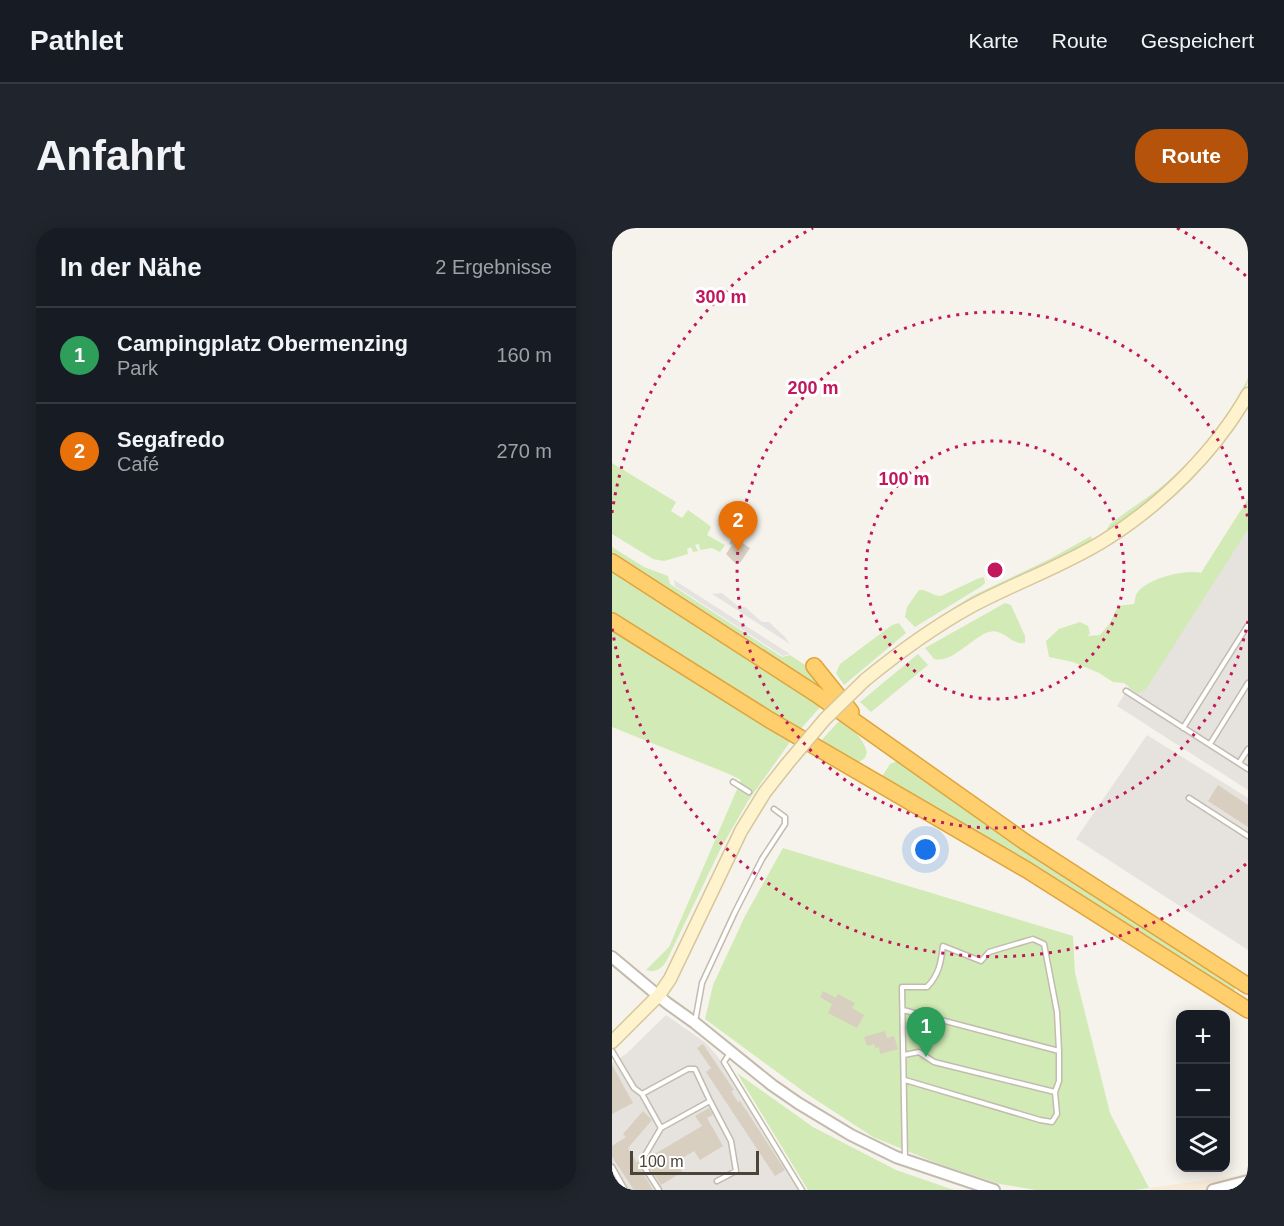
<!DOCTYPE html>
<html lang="de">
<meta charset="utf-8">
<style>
:root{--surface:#171b24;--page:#20242c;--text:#f1f3f6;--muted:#9ea1a6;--line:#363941;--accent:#b45309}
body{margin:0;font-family:Arial,sans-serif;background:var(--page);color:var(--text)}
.controls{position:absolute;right:18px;bottom:18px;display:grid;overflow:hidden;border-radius:12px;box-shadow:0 3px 15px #0003}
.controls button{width:54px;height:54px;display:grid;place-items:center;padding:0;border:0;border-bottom:2px solid var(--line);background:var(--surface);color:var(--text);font:30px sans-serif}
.scale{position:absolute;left:18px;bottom:15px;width:129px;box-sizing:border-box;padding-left:6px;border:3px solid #4b4439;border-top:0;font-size:16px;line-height:21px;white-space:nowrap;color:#4b4439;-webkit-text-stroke:4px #fff;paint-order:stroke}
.you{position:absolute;left:314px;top:622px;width:21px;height:21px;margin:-15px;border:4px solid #fff;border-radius:50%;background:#1a73e8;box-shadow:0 0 0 9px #1a73e833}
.badge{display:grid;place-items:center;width:39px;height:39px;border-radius:50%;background:var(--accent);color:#fff;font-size:20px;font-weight:700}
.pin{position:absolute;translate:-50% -50px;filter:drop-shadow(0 2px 3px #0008)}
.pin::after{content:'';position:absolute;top:32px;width:21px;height:18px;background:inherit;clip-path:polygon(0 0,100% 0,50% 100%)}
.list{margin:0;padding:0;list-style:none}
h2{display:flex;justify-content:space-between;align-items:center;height:78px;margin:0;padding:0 24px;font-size:26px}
h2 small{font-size:20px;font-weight:400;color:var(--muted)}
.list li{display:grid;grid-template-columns:39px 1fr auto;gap:18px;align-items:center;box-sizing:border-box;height:96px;padding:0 24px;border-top:2px solid var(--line)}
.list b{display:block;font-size:22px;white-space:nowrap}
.list p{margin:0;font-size:20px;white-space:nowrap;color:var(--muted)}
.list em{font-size:20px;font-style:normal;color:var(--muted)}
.icon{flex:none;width:33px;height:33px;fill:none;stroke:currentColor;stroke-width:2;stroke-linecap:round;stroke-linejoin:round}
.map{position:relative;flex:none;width:636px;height:962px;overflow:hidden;border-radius:24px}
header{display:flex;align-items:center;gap:36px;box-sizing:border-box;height:84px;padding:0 30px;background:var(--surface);border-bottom:2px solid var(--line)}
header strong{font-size:28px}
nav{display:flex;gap:33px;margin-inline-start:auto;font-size:21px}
.intro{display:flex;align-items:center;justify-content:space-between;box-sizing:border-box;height:144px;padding:0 36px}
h1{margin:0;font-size:42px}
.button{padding:15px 27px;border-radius:24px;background:var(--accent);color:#fff;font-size:21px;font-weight:700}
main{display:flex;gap:36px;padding:0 36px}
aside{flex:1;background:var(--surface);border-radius:24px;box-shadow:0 3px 15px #0003}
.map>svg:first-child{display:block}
</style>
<header>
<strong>Pathlet</strong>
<nav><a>Karte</a><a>Route</a><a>Gespeichert</a></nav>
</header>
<div class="intro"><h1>Anfahrt</h1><a class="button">Route</a></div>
<main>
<aside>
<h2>In der Nähe<small>2 Ergebnisse</small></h2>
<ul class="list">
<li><span class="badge" style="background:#2e9e5b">1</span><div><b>Campingplatz Obermenzing</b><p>Park</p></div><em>160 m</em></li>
<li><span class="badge" style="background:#e8710a">2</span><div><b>Segafredo</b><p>Café</p></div><em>270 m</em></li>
</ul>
</aside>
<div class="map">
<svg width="636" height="962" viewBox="0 0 636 962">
<rect width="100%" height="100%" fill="#f6f3ec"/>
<path fill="#f7ead8" d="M636,944V962H539L537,960L629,947Z"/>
<path fill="#e6e2dd" d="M636,271V562L505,478Z
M535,507L636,570V722L464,611Z
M54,787L94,815L106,829L187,962H0V835L14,826Z"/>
<path fill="#d2eab5" d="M636,150C636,161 628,170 622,178C590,228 547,268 499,302L495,301L498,296C516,282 536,270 554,255C587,227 617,188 636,150Z
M0,235L64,274L59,283L70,290L76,282L97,297L99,299L95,307L113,317L108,324L100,320L88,322L87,316L83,317L86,323L81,324L79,319L75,321L76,326L52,333L41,331L0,306Z
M636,271V301L534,461L525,465L512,455L501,454L487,445L461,434L437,429L434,413L447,401L468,394L476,398L478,405L476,408L488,407L498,395L506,378L522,376C523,373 523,370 524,367C532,351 573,341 589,345Z
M479,308L480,310L476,316L306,403L360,368L438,331Z
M0,319L32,339L56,348L58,356L170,429L178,427L199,441L214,460L212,463L0,326Z
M0,341L102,409L210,477L186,504L152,483V479L137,470L134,471L0,386Z
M372,349L373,355L370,358L303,399L293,389L295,379L307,362C315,361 321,368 329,368L365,351Z
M393,375L399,377L413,408V415C400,418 391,399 377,404C360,409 340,436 322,431L313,420Z
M287,395L294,405L232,457L224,445L228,436L280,397Z
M0,402L178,514L136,573L109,620L54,734C49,741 43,745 34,742L57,719L129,552L117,546L0,499Z
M306,426L316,437L259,484L248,474Z
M228,492C241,502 250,508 255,524L253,530L244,536L207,515Z
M287,532L625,758L619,767L269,550L278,536Z
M171,620L461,708L463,745L498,885L537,960L523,962H424L388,956L327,936L261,909L195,866L93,791L101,757L133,688Z
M125,845L201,899L284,942L342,962H196Z"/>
<path fill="#e5e3e0" d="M62,352L178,426L171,428L63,358Z
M110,365L127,379H133L150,394H157L173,409L178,416L100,366Z"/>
<path fill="#d8cfc1" d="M121,309L138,320L128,335L124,332L123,335L114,326L120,317L117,316Z
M606,557L636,577V599L596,573Z
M211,763L224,770L226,766L243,775L240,780L252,787L245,800L216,785L220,776L208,769Z
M273,803L275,810L282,808L286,821L268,826L267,819L263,820L262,816L255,818L252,809Z
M91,816L122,862L119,863L126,874L128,873L173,942L163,948L94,844L99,840L85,820Z
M0,837L21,875L0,886Z
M97,880L101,887L95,890L111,918L88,932L82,923L64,934L70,944L49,957L34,934L36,930L90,898L83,888Z
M31,883L40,892L16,920L41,962H22L0,929V918L14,909L11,906Z"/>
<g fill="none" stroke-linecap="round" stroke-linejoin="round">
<g stroke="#c2bbae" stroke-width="7">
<path id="service" d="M514,463L636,541
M571,500L636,397
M598,516L636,455
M627,535L636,521
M121,554L137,564
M577,570L636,608
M291,782L447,823V853L443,864
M83,794L90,755L123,684L150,631L173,596V589L162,581
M0,823L22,860L30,866L49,900L98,873L83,841H76L30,866
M118,825L112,834L190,962
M292,827L307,824L322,834L443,864L445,886L440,894L428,892L293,852
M98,873L119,913L124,943L105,953
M293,931L290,759H315C327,747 329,734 331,718L369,733L377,724L421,711L432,716L445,784L447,823
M0,939L13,962
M47,962L29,934L49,900"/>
</g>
<g stroke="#c2bbae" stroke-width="14">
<path id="tertiary" d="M0,729L55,775L83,795L160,857L186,875L239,907L284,929L382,962
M601,962L636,953"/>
</g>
<g stroke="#d6c79b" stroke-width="15">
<path id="secondary" d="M253,452C286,425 320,400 358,379C402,355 450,339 493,312C549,277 603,224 636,166
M0,814L47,767L58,751L129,603L153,564L175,536"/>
</g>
<g stroke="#e0a43c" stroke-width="18">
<path id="motorway" d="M0,334L204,466L413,614L636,758
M0,393L156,491L415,642L636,782
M202,438L239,484"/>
</g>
<use href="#service" stroke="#fff" stroke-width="4"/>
<use href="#tertiary" stroke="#fff" stroke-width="10"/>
<use href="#secondary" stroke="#fff3cd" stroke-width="12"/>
<use href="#motorway" stroke="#ffcf6e" stroke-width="15"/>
<g stroke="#d6c79b" stroke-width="15" stroke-linecap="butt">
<path id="secondary-bridge" d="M175,536L213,491L253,452"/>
</g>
<use href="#secondary-bridge" stroke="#fff3cd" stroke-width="12"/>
</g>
<g fill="none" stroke="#c2185b" stroke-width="3" stroke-dasharray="3 6">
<circle cx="383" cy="342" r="129"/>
<path d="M636 393A258 258 0 1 1 636 291"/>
<path d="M634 636A387 387 0 0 1 0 399M0 285A387 387 0 0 1 201 0M565 0A387 387 0 0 1 634 48"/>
</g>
<circle cx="383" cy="342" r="9" fill="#c2185b" stroke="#fff" stroke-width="3"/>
<g font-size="18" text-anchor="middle" font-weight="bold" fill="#c2185b" stroke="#fff" stroke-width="6" stroke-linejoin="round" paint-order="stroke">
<text x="109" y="75">300 m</text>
<text x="201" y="166">200 m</text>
<text x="292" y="257">100 m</text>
</g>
</svg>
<div class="controls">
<button>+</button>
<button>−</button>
<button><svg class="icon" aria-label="layers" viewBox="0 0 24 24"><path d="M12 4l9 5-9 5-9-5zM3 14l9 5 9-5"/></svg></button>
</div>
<div class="scale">100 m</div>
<div class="you"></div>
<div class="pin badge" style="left:314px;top:829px;background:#2e9e5b">1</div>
<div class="pin badge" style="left:126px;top:323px;background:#e8710a">2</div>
</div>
</main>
